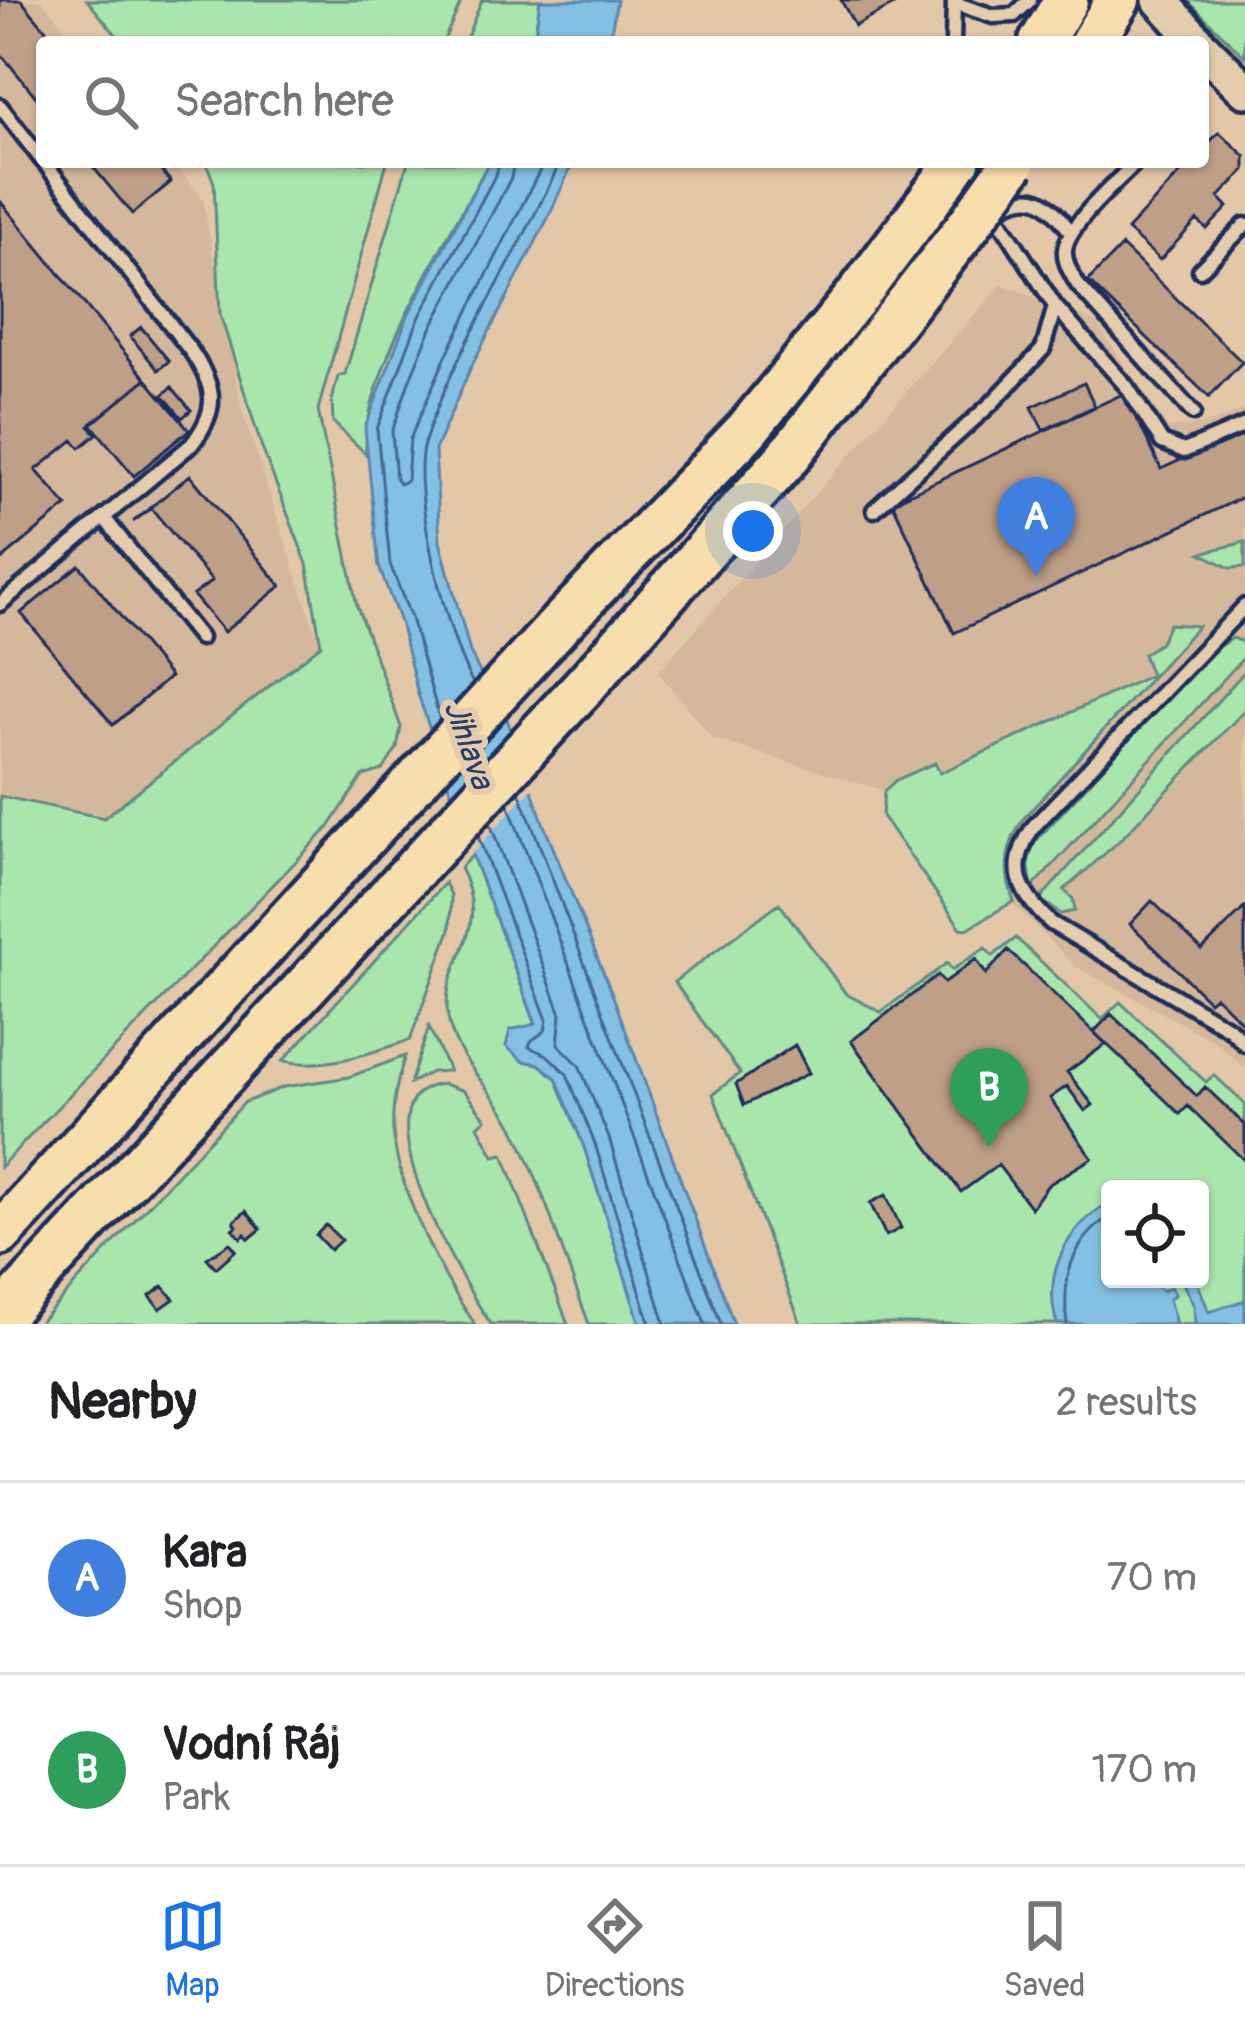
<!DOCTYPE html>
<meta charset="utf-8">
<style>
:root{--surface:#fff;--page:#f2f2f2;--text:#202124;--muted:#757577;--line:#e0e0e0;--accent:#1a73e8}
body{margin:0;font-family:Pangolin,sans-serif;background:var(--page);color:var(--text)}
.controls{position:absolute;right:36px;bottom:36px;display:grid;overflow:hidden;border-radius:12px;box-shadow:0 3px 9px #0004}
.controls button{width:108px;height:108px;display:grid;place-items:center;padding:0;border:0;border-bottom:3px solid var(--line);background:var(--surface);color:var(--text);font:60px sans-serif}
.you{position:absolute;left:753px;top:531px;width:42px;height:42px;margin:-30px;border:9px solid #fff;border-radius:50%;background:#1a73e8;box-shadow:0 0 0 18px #1a73e833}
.badge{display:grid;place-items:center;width:78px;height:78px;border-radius:50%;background:var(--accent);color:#fff;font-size:39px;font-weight:700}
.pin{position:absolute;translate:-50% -99px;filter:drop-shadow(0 3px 6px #0008)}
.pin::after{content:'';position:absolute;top:63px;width:42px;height:36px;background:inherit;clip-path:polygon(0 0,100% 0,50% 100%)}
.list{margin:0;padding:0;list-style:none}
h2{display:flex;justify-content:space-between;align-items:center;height:156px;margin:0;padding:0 48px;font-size:51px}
h2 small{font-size:39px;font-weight:400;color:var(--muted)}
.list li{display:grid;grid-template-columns:78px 1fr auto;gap:36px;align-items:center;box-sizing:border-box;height:192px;padding:0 48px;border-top:3px solid var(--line)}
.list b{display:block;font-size:45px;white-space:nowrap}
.list p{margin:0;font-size:39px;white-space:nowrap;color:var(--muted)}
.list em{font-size:39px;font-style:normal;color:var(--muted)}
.icon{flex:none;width:66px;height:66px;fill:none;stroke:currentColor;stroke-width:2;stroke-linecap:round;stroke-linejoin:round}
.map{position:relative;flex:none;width:1245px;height:1324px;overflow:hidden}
.search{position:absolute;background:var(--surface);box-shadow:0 3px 9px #0004;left:36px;right:36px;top:36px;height:132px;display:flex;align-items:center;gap:30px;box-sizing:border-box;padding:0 42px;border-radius:12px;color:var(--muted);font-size:45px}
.sheet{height:540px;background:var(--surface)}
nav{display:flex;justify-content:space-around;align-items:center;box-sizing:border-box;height:168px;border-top:3px solid var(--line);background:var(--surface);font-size:33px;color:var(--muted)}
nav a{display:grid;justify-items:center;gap:6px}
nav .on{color:var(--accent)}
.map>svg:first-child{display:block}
</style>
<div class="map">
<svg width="1245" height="1324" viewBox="0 0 1245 1324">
<rect width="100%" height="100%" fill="#e4c7a7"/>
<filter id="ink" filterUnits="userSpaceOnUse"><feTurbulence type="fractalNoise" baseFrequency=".00833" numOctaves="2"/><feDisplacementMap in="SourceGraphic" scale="24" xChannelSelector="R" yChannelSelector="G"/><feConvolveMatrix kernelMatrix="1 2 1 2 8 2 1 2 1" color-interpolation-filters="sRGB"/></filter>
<g filter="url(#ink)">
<path fill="#d5b89c" d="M0,0H42L76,42H42V162H173L203,199L242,410L320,646L104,818L0,796Z
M1002,284L1095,322L1168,428L1210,423L1245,409V1069L1216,1042L1075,966L908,798L713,739L658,672Z"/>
<path fill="#a9e6ac" stroke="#628a85" stroke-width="3" fill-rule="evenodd" d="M87,0H462L443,42H122Z
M482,0H540L534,42H465Z
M1187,0H1245V57L1239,51Z
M206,162H387L318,410L357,606L401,727L397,748L383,770L363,776L329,827L0,1167V796L104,818L321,645L307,564L262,448L220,314L214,183Z
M408,162H489C449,238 362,370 366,454L333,422L332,401L338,376L345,374Z
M1245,542V567L1230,568L1201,553Z
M1169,624L1198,626L1024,818C1006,844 1002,870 1014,901L967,929L961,928L882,816L884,791L896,780L935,763L940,773L1151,675L1143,654L1160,643Z
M1233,638L1245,643V656L1032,888L1028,861L1035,842L1210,651Z
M1245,671V710L1118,842L1064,890L1073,899L1075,911L1061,914L1040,899Z
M472,855L536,1025L526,1029L523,1061L539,1064L556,1078L584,1147L640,1324H589C564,1259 544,1188 513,1127C494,1090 454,1059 448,1017C439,960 495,936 460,868Z
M445,883L451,895L450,930L410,1040C368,1054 328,1069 283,1061Z
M779,903L846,994L881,1012L947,963L952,970L985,948L993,956L1016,938L1102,1019L1120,1002L1206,1082L1214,1075L1245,1104V1324H801L713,1094L740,1073L674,982ZM1110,1189H1200V1279H1110Z
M429,1027L449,1071L432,1072L410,1083Z
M405,1056C396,1084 390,1111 394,1141C402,1197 442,1278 475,1324H38L245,1102L284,1087L349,1077Z
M444,1084L464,1091L486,1119L478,1126L494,1156L503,1154L568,1324H491C464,1286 348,1091 444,1084Z"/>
<path fill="#84c0e3" stroke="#5a86ae" stroke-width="3" d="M540,0H617L609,42H534Z
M489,162H573L549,216L471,367L435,450L440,542L470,652L481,675L498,693L544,825L614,999L734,1324H640L584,1147L556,1078L539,1064L523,1061L506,1046L510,1030L536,1024L472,855L418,694L400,622L379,567L365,428L408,315Z
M1110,1202V1279H1146L1163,1291L1170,1287L1175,1294L1169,1299L1176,1324H1057C1042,1274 1066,1228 1110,1202Z
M1181,1279H1196L1209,1312L1245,1300V1324H1195L1194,1306Z"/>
<path fill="#e4c7a7" d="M517,731L536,784L467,859L449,806Z"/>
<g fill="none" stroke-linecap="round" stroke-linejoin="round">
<path stroke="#456993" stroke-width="3" d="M514,162L511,178L432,326L410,379L392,432L396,479L400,484L407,480L410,439L446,356L544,162
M473,683C448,642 410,489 424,444C454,349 520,254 560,162
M440,720L411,618L390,564L377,429L418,320L497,172L499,162
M519,791L721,1324
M508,804L705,1324
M490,823L561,1014L558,1044L579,1065L609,1138L665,1324
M478,836L547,1020L545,1031L531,1041L529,1047L547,1055L567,1074L595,1144L650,1324
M1067,1324C1062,1279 1070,1243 1110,1216"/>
</g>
<path fill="#c09f87" stroke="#1b2f5e" stroke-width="3" d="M0,0H21L56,42H42V104L0,53Z
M841,0H903L855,26Z
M1219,132L1245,156V170L1219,197L1228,207L1207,229L1197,220L1160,260L1127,230L1191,162H1203V149Z
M89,162H154L171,182L132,214Z
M0,201L146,379L89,426L97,434L80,448L73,440L36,470L67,506L0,561Z
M1122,246L1242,362L1209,397L1088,281Z
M141,327L169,361L158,370L130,336Z
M146,379L189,430L134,476L91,424Z
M1084,383L1095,406L1043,430L1032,407Z
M172,387L191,410L182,418L163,395Z
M1125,393L1161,469L1245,430V496L954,633L892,502Z
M190,475L281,586L224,632L193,595L212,581L151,508L133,522Z
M79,565L170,677L113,725L21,613Z
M1152,901L1202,950L1245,907V1025L1215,996L1209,1001L1130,924Z
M1008,950L1106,1044L1067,1072L1093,1105L1085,1111L1067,1086L1050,1098L1092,1158L1048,1185L1031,1208L998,1165L961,1192L851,1041L938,975L944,983L976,959L986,974Z
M1111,1014L1197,1096L1205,1087L1245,1125V1161L1188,1106L1180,1114L1094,1032Z
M795,1045L809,1073L744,1105L736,1084Z
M886,1195L901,1228L886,1236L870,1203Z
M246,1211L261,1229L249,1239L245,1234L241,1238L233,1229L237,1226L234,1221Z
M326,1225L341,1240L330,1250L316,1235Z
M230,1243L236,1250L216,1268L207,1258Z
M163,1286L174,1299L160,1309L150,1296Z"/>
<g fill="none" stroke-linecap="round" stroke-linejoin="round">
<g stroke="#1b2f5e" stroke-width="21">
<path id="lane" d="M954,3L993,16L1014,15L1030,0
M953,42L954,0
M0,106L42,160
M1136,162C1118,181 1067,225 1065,250C1064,263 1072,275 1078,285L1193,413
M965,166L1055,306L1127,387L1162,442L1184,451L1245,425
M999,208C1037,187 1047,202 1071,232
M1200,270L1245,225
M874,510L992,403L1043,349L1055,306
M105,519L200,638
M0,604L192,444C220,408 215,386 191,351L44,162
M1245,606L1034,826C1006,867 1018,892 1051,923L1230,1029L1245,1044"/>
</g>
<g stroke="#1b2f5e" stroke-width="42">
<path id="secondary" d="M1160,0L1198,42
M1203,48L1245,90"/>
</g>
<g stroke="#1b2f5e" stroke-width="51">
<path id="highway" d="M1041,42L1066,0
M1092,42L1118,0
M0,1234L561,623L746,431L857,296L958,162
M0,1317L585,685L788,457L968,226"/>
</g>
<use href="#lane" stroke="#e5ccad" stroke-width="12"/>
<use href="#secondary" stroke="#e5ccad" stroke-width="33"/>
<use href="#highway" stroke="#f8deab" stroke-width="42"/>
<g stroke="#1b2f5e" stroke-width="51" stroke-linecap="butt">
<path id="highway-bridge" d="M968,226L1014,162"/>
</g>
<use href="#highway-bridge" stroke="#f8deab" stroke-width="42"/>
</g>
</g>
<g text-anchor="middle" stroke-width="12" stroke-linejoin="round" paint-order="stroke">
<g font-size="33" font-style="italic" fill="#263e6b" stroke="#e5ccad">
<text transform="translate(470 744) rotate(71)" y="12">Jihlava</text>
</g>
</g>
</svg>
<div class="controls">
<button><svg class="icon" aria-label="locate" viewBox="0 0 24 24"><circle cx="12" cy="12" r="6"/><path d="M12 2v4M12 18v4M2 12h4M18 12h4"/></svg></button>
</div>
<div class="you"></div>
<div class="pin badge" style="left:1036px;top:576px;background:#3f7fe0">A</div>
<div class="pin badge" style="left:989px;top:1147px;background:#2e9e5b">B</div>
<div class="search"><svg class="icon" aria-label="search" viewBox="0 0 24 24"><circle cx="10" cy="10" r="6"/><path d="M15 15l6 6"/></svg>Search here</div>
</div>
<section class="sheet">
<h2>Nearby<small>2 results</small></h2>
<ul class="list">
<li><span class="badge" style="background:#3f7fe0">A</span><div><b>Kara</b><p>Shop</p></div><em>70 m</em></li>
<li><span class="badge" style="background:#2e9e5b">B</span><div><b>Vodní Ráj</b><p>Park</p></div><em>170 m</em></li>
</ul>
</section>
<nav>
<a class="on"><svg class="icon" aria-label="map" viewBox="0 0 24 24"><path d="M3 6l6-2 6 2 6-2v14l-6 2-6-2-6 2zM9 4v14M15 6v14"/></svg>Map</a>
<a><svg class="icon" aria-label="directions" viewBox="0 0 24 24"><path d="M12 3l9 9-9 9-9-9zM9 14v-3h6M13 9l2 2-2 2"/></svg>Directions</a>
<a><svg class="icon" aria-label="saved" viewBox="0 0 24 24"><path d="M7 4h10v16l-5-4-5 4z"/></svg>Saved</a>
</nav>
